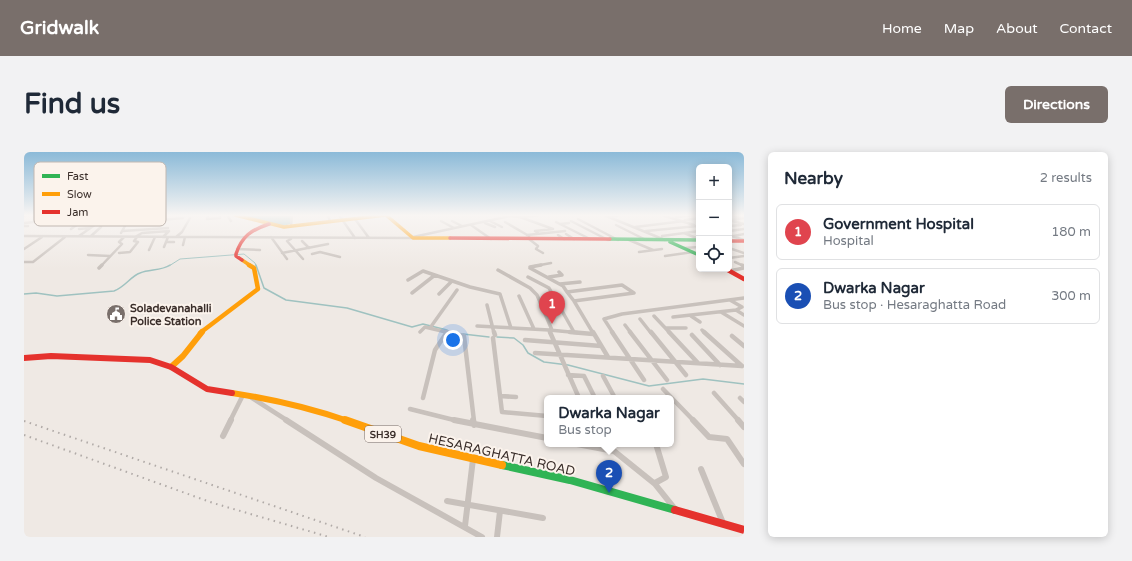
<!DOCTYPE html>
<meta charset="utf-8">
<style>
:root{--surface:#fff;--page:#f2f2f3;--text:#1f2937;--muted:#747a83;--line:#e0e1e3;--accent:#796f6b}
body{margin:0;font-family:"Varela Round",sans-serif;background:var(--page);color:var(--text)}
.controls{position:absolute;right:12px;top:12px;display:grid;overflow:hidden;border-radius:6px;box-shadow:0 2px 10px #0003}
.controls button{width:36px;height:36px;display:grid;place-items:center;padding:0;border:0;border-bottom:1px solid var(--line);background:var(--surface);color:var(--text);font:20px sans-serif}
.you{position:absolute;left:429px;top:188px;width:14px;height:14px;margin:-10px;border:3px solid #fff;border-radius:50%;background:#1a73e8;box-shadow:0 0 0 6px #1a73e833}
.badge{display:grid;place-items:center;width:26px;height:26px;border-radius:50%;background:var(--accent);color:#fff;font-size:13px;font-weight:700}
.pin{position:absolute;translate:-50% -33px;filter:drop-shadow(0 1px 2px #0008)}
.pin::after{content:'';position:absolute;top:21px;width:14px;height:12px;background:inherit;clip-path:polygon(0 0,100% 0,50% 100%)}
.popup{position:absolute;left:520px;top:243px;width:130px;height:52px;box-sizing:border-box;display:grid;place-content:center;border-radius:6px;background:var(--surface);filter:drop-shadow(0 1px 3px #0005);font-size:13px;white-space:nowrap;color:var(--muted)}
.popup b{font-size:15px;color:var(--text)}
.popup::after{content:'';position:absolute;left:50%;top:100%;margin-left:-8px;border:8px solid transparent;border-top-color:var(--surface)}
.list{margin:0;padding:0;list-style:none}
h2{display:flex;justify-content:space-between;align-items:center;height:52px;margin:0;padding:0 16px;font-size:17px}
h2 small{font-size:13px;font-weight:400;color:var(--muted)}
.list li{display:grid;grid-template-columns:26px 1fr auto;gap:12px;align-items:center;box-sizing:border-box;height:56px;margin:0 8px 8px;padding:0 8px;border:1px solid var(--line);border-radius:6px}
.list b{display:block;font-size:15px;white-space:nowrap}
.list p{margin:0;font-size:13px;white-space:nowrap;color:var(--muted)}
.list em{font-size:13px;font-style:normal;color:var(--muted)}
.icon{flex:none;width:22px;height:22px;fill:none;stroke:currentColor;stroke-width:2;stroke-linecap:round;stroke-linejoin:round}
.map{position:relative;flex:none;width:720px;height:385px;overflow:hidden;border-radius:6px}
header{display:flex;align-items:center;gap:24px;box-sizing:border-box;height:56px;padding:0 20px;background:var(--accent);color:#fff}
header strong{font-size:19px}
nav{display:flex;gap:22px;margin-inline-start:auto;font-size:14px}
.intro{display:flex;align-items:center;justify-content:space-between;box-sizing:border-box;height:96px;padding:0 24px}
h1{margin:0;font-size:28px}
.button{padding:10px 18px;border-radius:6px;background:var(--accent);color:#fff;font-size:14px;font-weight:700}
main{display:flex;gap:24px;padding:0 24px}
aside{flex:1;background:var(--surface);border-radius:6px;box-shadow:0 2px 10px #0003}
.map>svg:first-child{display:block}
</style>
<header>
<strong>Gridwalk</strong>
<nav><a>Home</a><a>Map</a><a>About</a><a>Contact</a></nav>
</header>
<div class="intro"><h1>Find us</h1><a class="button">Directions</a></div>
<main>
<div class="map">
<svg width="720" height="385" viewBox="0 0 720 385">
<rect width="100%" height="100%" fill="#efe9e4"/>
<path fill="#9fc2c0" d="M214,63H267L266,72L260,74Z"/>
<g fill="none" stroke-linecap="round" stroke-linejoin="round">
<path stroke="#9fc2c0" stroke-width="1" d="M145,114L156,107L220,102L231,111L232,114"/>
<path stroke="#9fc2c0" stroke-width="1.5" d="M232,113L240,136L262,148L323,156L388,175L399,172L423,178
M0,142L12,141L33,144L90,139C101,135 107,124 116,121C126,117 137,119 146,113
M439,182L465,185
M473,185L490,186L499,193L504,201L520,210L544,213L625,234L679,227L720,232"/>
<path stroke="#c8c1bc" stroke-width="2.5" d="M161,63H178
M184,63L183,67L196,66V63
M203,63L207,69
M304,63L306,70
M315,63L331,86
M580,63L641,88
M638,63L670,73
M708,63L716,66
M718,63H720
M0,64L2,63
M485,64L496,65L518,63
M496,65L529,77L511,79L514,81
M585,65L598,63
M652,65L671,63
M33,66L47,64
M331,67L345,86
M554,67L594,88
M661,68L675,66
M705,68L720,72
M707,68L720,66
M125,69L159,66
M417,69L430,76
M428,69L438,74
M466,69L478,75
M547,69L584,88
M481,70L505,84
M532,70L566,87
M0,71L28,68L38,63
M461,71L471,75
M536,72L545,71
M70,73H60L75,63
M447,73L467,87
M592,73L622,88
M0,74H4
M267,74L268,63
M705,74L717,73
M611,75L660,69
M47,77L54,72L61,71
M55,77L66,76
M98,79L144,76
M622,79L673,74
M705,79L720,77
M97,81L102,72L113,63
M660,81L675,87
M542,82L550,87
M503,83L541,79
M534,83L540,87
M705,83L720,88
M0,84L389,86
M55,84L85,63
M67,84L77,75
M638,84L675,79
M710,84L720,82
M111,85L118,81L145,79L139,85
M152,85L158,80L166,66
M247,85L263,107
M389,85L486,64
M267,87L263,89L279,107
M505,87L514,94L512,97L519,101
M605,88L629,98
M278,89L285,96
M142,90H150
M159,93L161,85
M140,95L144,85
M660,96L675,95
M705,96L720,101
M0,97L18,85
M213,97L236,98
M125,98L131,85
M615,100L638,97
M95,101L106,100L114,90L110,89L113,85
M258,101L304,92
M288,102L296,100L316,105
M64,103L86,104
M641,104L669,100
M705,106L720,104
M0,110H9L41,85
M711,110L720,114
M77,114L98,92L95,90L100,85
M511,114L527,111"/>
<path stroke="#c8c1bc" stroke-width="3.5" d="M718,113L720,114
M506,115L517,113
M75,116L78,113
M506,116L539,134L543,140
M474,118L506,136L513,143L528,178
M705,119L720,116
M504,125L525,136L550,180
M525,125L538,123L535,120
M384,128L399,119L446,135L476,142L487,176
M536,132L556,130
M598,133L610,141L550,149L543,140Z
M388,141L411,123
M415,142L428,129
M495,144L510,177
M550,149L569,181
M463,153L470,181
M712,158L720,163
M697,160L720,174
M630,164L646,181
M667,164L676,170
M649,165L712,158L718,155L706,148
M616,167L627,181
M601,173L607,181
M453,174L525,178L526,181
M406,176L433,138
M642,176H662
M525,178L557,181
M678,178L681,181
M396,180L401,175L426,181
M589,181L580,167L598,162L720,146"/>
<path stroke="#c8c1bc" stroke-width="4.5" d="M422,180L440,184L450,269
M470,180L471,183
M526,180L555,246
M546,180L569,182
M569,180L584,205
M588,180L620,228
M606,180L643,228
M627,180L662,223
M645,180L674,211
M680,180L718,214
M668,183L696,213
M708,184L720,194
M469,186L478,260L523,264
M501,188L577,194
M511,201L718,214
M544,223L560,224L571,246
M579,224L591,246
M639,237L670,269
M690,241L715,269
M225,244L264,269
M476,244L492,245
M399,246L411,198L423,180
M716,246L720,250
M386,257L434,269
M206,269L219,243"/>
<path stroke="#c8c1bc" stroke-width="6" d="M262,268L352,326L458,385
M430,268L523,286
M449,268L450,273
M669,268L685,285L703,287L720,312
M714,268L720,275
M199,284L207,268
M553,292L590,299
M585,292L590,299L631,332L651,357
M677,317L699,371
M631,331L642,325L632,292
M423,349L519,366
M441,374L449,307
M473,385L476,359"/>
<path stroke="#30b455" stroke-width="3.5" d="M586,87L675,88
M646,90L675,103"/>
<path stroke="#30b455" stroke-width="8" d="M478,313L546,328L651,358"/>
<path stroke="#ff9f0a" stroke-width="3.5" d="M211,63L260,75L362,63L389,86H426
M218,108L227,114"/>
<path stroke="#ff9f0a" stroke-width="4.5" d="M176,181L234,137L230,116L225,113"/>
<path stroke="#ff9f0a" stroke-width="6" d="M147,215L159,204L178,180
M208,241C248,247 286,256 324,269"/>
<path stroke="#ff9f0a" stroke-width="8" d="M321,268L395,294L478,313"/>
<path stroke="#e5322d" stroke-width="3.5" d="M426,86L586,87
M705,89H720
M218,108L212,104V102C218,84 227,78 245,72"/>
<path stroke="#e5322d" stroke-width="4.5" d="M702,117L720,127"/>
<path stroke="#e5322d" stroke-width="6" d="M0,206L27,204L126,208L147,215L183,237L208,241"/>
<path stroke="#e5322d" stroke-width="8" d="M651,358L720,378"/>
<path stroke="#b0aaa7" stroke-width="2" stroke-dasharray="1.5 4.5" stroke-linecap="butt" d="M0,269L341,385
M0,283L189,351L305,385"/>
</g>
<linearGradient id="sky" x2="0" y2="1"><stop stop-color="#8bbad8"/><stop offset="0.54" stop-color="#f8f5f3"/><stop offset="1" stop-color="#f8f5f3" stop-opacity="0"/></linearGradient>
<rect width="720" height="117" fill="url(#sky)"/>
<defs>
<g id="civic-disc" transform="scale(1)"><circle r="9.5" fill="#796f6b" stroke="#fbf3ec"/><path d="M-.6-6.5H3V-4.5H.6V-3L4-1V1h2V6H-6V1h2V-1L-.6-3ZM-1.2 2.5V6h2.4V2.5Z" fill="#fff"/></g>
</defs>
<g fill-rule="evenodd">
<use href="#civic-disc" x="92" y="162"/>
</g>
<g text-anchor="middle" stroke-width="4" stroke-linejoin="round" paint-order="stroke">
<rect fill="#fbf3ec" stroke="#746964" stroke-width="1" x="341" y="274" width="36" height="16" rx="3"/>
<g font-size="10" font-weight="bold" fill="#3a2e2a">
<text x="359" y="286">SH39</text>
</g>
<g font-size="11" font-weight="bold" fill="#3a2e2a" stroke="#fbf3ec" text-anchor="start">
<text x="106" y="160">Soladevanahalli<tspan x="106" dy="13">Police Station</tspan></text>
</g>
<g font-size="13" fill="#3a2e2a" stroke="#fbf3ec">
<text transform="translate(478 302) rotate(13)" y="5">HESARAGHATTA ROAD</text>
</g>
</g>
<rect x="10" y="10" width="132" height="64" rx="6" fill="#fbf3ec" stroke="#c1b8b2" stroke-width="1"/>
<rect x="18" y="22" width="18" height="4" fill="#30b455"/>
<rect x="18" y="40" width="18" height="4" fill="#ff9f0a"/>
<rect x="18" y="58" width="18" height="4" fill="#e5322d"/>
<g font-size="11" fill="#3a2e2a">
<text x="43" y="28">Fast</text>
<text x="43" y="46">Slow</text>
<text x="43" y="64">Jam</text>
</g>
</svg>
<div class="controls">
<button>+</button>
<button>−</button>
<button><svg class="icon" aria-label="locate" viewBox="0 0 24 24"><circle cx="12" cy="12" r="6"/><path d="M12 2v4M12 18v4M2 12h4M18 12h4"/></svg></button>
</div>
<div class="you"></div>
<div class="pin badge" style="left:528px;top:172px;background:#e0444e">1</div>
<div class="pin badge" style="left:585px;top:341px;background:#1a4fb4">2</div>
<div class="popup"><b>Dwarka Nagar</b>Bus stop</div>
</div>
<aside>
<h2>Nearby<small>2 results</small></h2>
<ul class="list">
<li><span class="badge" style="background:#e0444e">1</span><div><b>Government Hospital</b><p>Hospital</p></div><em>180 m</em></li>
<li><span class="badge" style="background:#1a4fb4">2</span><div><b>Dwarka Nagar</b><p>Bus stop · Hesaraghatta Road</p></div><em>300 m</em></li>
</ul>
</aside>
</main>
